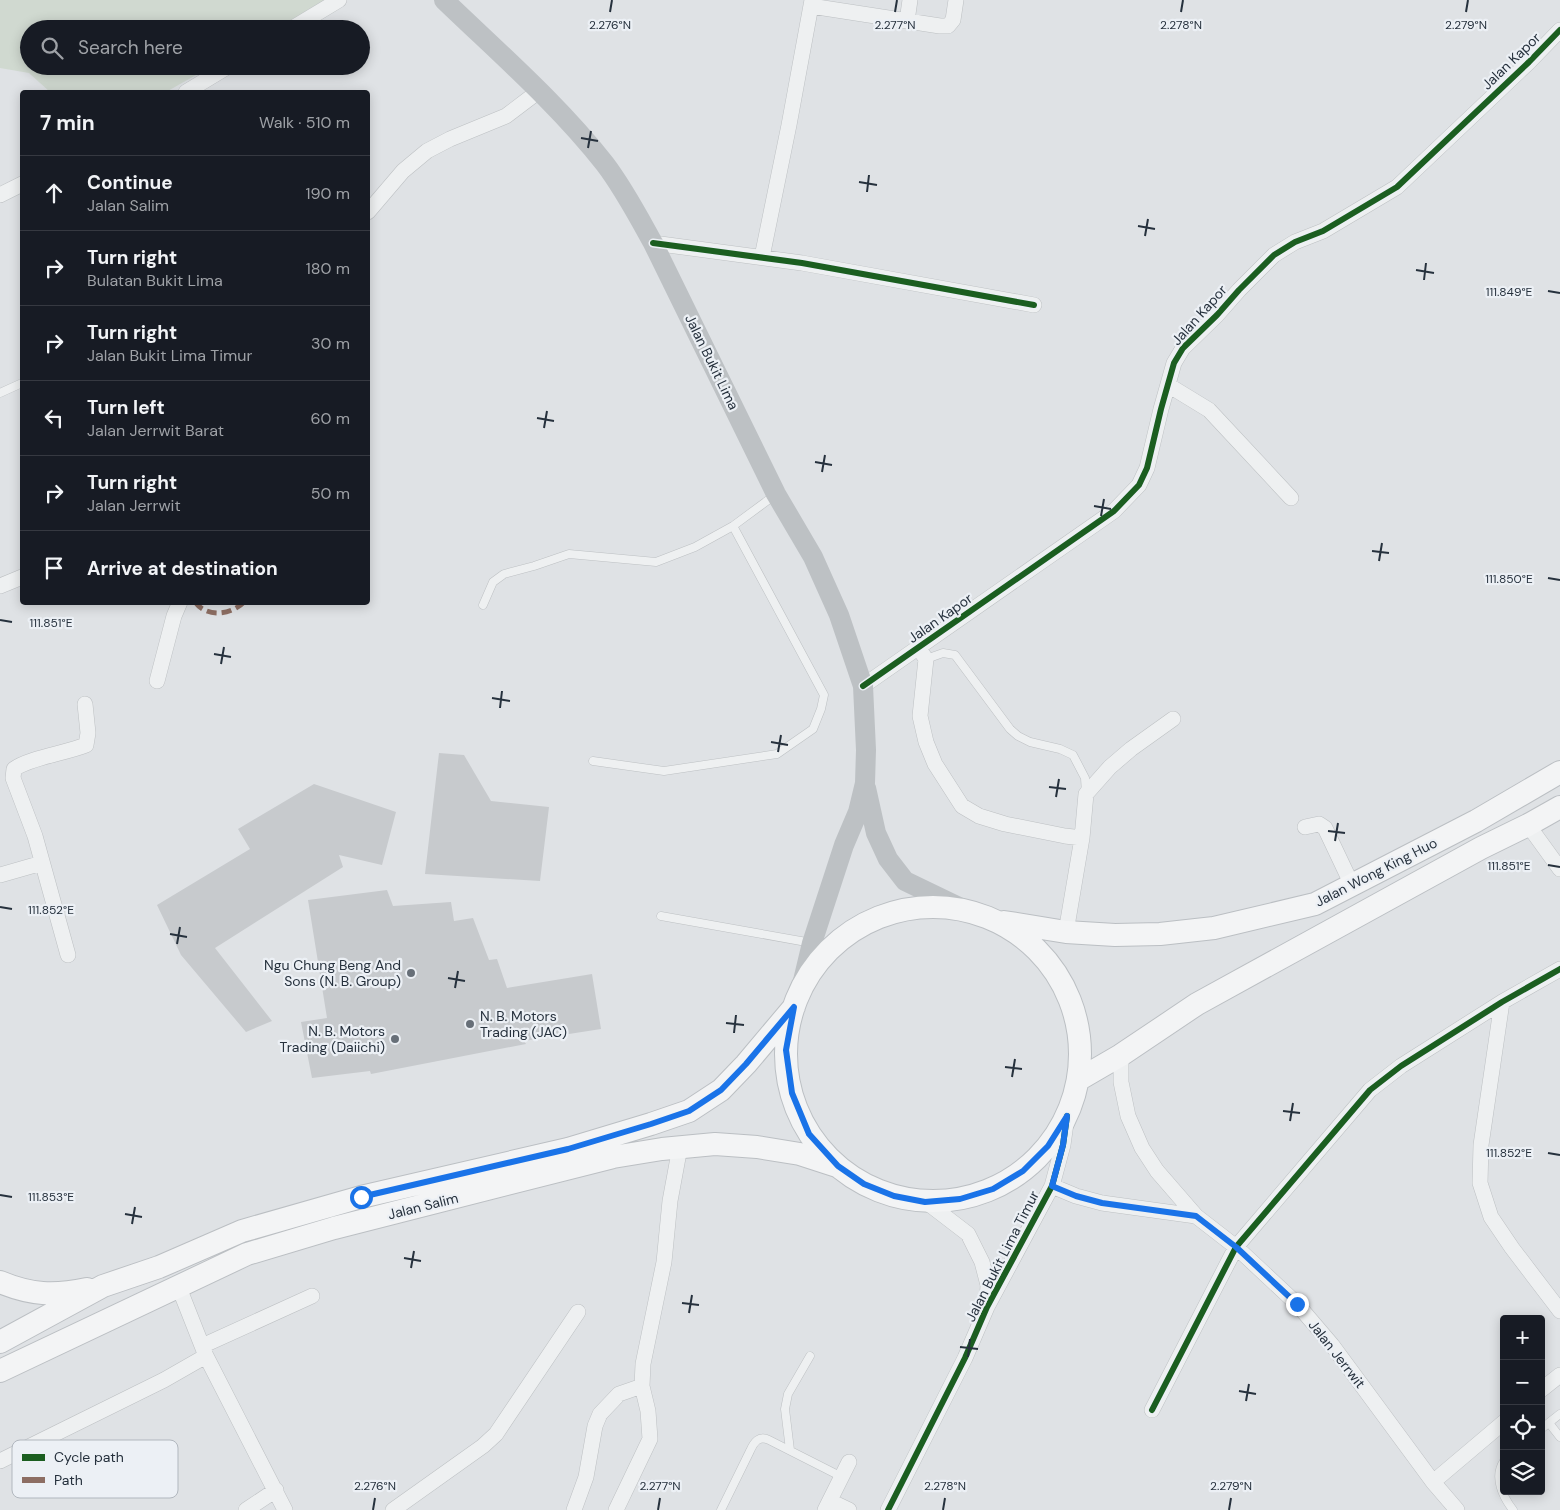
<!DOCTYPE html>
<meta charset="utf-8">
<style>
:root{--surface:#171b24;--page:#242831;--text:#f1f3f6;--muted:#9ea1a6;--line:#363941}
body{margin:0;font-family:"DM Sans",sans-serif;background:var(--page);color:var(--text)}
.controls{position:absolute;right:15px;bottom:15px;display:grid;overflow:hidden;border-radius:5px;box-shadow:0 2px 12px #0003}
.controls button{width:45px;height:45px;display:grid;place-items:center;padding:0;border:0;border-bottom:1px solid var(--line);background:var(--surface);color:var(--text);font:25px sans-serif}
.stop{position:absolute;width:15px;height:15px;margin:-11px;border:4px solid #1a73e8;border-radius:50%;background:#fff}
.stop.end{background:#1a73e8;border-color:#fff;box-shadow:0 1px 5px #0008}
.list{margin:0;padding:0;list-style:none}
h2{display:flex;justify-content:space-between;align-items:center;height:65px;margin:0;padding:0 20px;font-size:21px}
h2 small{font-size:16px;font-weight:400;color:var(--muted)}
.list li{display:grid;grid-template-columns:32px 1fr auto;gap:15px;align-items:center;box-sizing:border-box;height:75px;padding:0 20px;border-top:1px solid var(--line)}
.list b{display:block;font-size:19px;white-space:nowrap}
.list p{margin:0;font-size:16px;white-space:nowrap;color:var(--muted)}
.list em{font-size:16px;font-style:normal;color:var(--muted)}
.icon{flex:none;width:28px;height:28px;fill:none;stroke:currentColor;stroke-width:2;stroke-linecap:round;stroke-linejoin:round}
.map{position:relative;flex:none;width:1560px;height:1510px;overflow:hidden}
.search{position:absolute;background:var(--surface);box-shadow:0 2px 12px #0003;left:20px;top:20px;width:350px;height:55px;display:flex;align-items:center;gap:12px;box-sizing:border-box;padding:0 18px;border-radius:28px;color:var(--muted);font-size:19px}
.panel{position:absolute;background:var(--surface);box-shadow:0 2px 12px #0003;left:20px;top:90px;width:350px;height:515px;border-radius:5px}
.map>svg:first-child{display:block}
</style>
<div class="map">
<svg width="1560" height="1510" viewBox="0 0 1560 1510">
<rect width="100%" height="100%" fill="#dfe2e5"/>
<path fill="#d0d9d0" d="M0,0H327L277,29H29V66H212L166,92H50L29,73L0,68Z"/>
<path fill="#c7cacd" d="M439,753L464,755L491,801L549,807L540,881L425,874Z
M314,784L396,812L382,865L339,855L343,867L215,948L272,1021L246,1032L181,955L157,905L250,849L238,829Z
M387,890L393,906L451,902L454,921L473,918L489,960L497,959L507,988L592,974L601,1029L524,1041L526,1044L371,1074L370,1071L312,1078L301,1022L327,1018L308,900Z"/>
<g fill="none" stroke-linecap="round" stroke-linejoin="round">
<g stroke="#bdc0c3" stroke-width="9">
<path id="lane" d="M0,393L22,383
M483,605L493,582L504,574L534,566L569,554L656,562L695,547L733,526L775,495
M926,659L943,653L955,655L1010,729L1018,736L1030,742L1060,749L1073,755L1085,778L1086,794
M593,761L664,771L777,754L813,729L821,709L824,695L733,526
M661,916L812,943
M1549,1423L1560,1437
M1541,1429L1560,1414
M790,1450L785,1409L788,1394L810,1356
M1504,1461C1493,1477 1503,1497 1513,1510
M721,1510L750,1451C754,1442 759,1435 769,1440L842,1477"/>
</g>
<g stroke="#bdc0c3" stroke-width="16">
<path id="street" d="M811,6L940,26H948L953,20L956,0
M907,21L910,0
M291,29L339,0
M186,92L229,66
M0,195L22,184
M368,212L403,171L427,151L450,139L506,116L539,91
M653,243L802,263L1034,305
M762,257L789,125L812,0
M1168,385L1209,410L1291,498
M0,586L22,577
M919,649L926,659L920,716L926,742L935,764L962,806L979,816L1005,824L1065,836L1082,838
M157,681L174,616L180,602
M863,686L1114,511L1139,485L1147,468L1161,409L1174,363L1183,348L1217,315L1239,290L1274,255L1295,242L1323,231L1397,187L1529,62L1560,30
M1528,825L1560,869
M1305,827L1319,824L1325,828L1352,885
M0,875L42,863
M1066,932L1082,838L1086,794L1110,767L1131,749L1173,719
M68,955L35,836L13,778L14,769C29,758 66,753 86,745L88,733L85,704
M1502,1002L1481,1145L1480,1183L1491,1217L1512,1248L1560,1311
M1121,1055V1082L1128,1116L1142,1148L1157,1171L1196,1216L1236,1247L1297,1304L1332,1345L1433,1482L1457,1510
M1052,1186L1076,1196L1102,1203L1196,1216
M925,1201L968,1234L982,1262L988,1285L987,1303
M178,1285L206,1356L285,1510
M202,1346L312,1296
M1541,1390L1560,1375
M1152,1410L1236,1247L1370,1090L1401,1066L1502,1002L1560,969
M0,1461L164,1380L206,1356
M1433,1482L1504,1422
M830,1501L849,1510
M246,1510L276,1490
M393,1510L483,1446L496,1434L578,1312
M574,1510L586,1477L595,1426L600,1414L619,1394L642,1386
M616,1510L650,1439L648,1411L642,1386L643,1364L664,1262L670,1201L680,1147
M825,1510L849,1462
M888,1510L965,1358L987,1307L1052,1186L1063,1145L1067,1116"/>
</g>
<g stroke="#bbbfc3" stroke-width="24">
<path id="primary" d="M786 1054a147 147 0 1 1 294 0a147 147 0 1 1-294 0Z
M1004,922L1066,932L1115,935L1160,934L1214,928L1315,904L1476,821L1560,772
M1078,1080L1121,1055L1197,1004L1481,848L1528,825L1560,807
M0,1282C31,1295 54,1296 87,1289
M0,1342L103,1286L159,1267L242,1231L361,1197L568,1149L651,1124L689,1111L721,1090L746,1064L794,1007
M0,1371L247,1254L334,1228L613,1157L662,1149L715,1144L757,1147L800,1154L837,1166"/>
</g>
<use href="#lane" stroke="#eef0f1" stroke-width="8"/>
<use href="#street" stroke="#eef0f1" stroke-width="15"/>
<path stroke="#bdc1c4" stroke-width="20" d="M444,0C499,53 558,104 605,164C624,189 638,216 653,243L776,494L813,557L839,615L863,686L866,750L865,783L858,812L844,845L812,943L801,989
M866,788L876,833L888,859L905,881L961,908"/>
<use href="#primary" stroke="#f3f4f5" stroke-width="22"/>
<path stroke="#8d6e63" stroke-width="5" stroke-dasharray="10 5" stroke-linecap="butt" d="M195,602C207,618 231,615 244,602"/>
<g stroke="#ecf0f5" stroke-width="9">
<path id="cycleway" d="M653,243L802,263L1034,305
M863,686L1114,511L1139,485L1147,468L1161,409L1174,363L1183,348L1217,315L1239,290L1274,255L1295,242L1323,231L1397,187L1529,62L1560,30
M1152,1410L1236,1247L1370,1090L1401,1066L1502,1002L1560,969
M888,1510L965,1358L987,1307L1052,1186L1063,1145L1067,1116"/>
</g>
<use href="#cycleway" stroke="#1b5e20" stroke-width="6"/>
</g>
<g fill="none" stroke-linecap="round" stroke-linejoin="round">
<path stroke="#1a73e8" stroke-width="6" d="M361,1197L568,1149L651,1124L689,1111L721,1090L746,1064L794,1007L786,1050L792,1093L809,1134L838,1166L864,1184L894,1196L925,1202L960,1199L993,1189L1023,1171L1048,1146L1067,1116L1063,1145L1052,1186L1076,1196L1102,1203L1196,1216L1236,1247L1297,1304"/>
</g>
<path fill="none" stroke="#26313d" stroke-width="2" d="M610,12L612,0M895,12L897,0M1181,12L1183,0M1466,12L1468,0M581,138L598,141M588,148L591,131M859,182L877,185M867,192L869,175M1138,226L1155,229M1145,236L1148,219M1416,270L1434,273M1424,280L1426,263M1548,291L1560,293M537,418L554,421M544,428L547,411M815,462L832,465M822,472L825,455M1094,506L1111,509M1101,516L1104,499M1372,551L1389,553M1379,561L1382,543M1548,578L1560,580M0,620L12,622M214,654L231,657M221,664L224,647M492,698L510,701M500,708L502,691M771,742L788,745M778,752L781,735M1049,787L1066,789M1056,797L1059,779M1328,831L1345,833M1335,841L1338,823M1548,865L1560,867M0,907L12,909M170,934L187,937M177,944L180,927M448,978L465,981M455,988L458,971M726,1023L744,1025M734,1033L736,1015M1005,1067L1022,1069M1012,1077L1015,1059M1283,1111L1300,1113M1290,1121L1293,1103M1548,1153L1560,1155M0,1195L12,1197M125,1214L142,1217M132,1224L135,1207M404,1258L421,1261M411,1268L414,1251M682,1303L699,1305M689,1313L692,1295M960,1347L978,1349M968,1357L970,1339M1239,1391L1256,1394M1246,1401L1249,1384M373,1510L375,1498M658,1510L660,1498M943,1510L945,1498M1229,1510L1231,1498"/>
<g fill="#676f78" stroke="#ecf0f5" stroke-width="2">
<circle cx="411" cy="973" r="5"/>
<circle cx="470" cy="1024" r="5"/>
<circle cx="395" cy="1039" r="5"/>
</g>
<g text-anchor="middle" stroke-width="4.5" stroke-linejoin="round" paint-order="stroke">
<g font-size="14" fill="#26313d" stroke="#ecf0f5">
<text transform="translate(1511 61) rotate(-44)" y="5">Jalan Kapor</text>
<text transform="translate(1199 315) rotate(-48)" y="5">Jalan Kapor</text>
<text transform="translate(712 362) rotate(64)" y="5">Jalan Bukit Lima</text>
<text transform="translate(940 618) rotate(-35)" y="5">Jalan Kapor</text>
<text transform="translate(1376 872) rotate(-27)" y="5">Jalan Wong King Huo</text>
<text transform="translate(423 1206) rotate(-14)" y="5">Jalan Salim</text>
<text transform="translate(1002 1256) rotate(-63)" y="5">Jalan Bukit Lima Timur</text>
<text transform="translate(1337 1354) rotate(52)" y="5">Jalan Jerrwit</text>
</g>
<g font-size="14" fill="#26313d" stroke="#ecf0f5" text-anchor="end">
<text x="401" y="970">Ngu Chung Beng And<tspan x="401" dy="16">Sons (N. B. Group)</tspan></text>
<text x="480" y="1021" text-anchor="start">N. B. Motors<tspan x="480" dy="16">Trading (JAC)</tspan></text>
<text x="385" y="1036">N. B. Motors<tspan x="385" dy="16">Trading (Daiichi)</tspan></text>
</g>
</g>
<rect x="12" y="1440" width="166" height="58" rx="8" fill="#ecf0f5" stroke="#b1b7be" stroke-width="1"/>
<rect x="22" y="1454" width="23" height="7" fill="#1b5e20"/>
<rect x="22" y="1477" width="23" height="6" fill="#8d6e63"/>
<g font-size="14" fill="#26313d">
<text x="54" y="1462">Cycle path</text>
<text x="54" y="1485">Path</text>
</g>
<g font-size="12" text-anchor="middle" fill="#26313d" stroke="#ecf0f5" stroke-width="4.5" stroke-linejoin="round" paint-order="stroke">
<text x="610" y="29">2.276°N</text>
<text x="895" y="29">2.277°N</text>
<text x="1181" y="29">2.278°N</text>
<text x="1466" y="29">2.279°N</text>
<text x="1509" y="296">111.849°E</text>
<text x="1509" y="583">111.850°E</text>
<text x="51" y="627">111.851°E</text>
<text x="1509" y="870">111.851°E</text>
<text x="51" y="914">111.852°E</text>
<text x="1509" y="1157">111.852°E</text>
<text x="51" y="1201">111.853°E</text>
<text x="375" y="1490">2.276°N</text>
<text x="660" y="1490">2.277°N</text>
<text x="945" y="1490">2.278°N</text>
<text x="1231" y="1490">2.279°N</text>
</g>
</svg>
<div class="controls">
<button>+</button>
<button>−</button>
<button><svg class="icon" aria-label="locate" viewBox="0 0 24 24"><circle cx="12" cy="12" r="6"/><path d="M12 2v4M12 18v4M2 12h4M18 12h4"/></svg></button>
<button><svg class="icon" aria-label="layers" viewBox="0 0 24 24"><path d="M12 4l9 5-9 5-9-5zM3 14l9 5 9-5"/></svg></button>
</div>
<div class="stop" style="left:361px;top:1197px"></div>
<div class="stop end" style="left:1297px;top:1304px"></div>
<div class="search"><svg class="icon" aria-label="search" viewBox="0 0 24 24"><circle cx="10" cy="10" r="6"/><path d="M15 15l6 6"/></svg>Search here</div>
<section class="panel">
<h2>7 min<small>Walk · 510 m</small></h2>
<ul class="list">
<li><svg class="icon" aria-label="ahead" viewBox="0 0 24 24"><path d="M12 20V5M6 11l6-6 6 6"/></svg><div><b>Continue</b><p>Jalan Salim</p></div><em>190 m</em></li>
<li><svg class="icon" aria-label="right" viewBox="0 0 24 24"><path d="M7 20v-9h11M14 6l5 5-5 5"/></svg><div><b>Turn right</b><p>Bulatan Bukit Lima</p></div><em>180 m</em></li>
<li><svg class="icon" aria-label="right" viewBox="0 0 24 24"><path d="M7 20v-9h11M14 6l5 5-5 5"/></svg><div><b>Turn right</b><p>Jalan Bukit Lima Timur</p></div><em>30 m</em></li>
<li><svg class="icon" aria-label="left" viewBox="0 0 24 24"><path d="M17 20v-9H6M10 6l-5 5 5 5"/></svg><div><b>Turn left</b><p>Jalan Jerrwit Barat</p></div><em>60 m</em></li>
<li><svg class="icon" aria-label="right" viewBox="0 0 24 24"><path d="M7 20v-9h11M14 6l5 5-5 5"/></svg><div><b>Turn right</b><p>Jalan Jerrwit</p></div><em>50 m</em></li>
<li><svg class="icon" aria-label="arrive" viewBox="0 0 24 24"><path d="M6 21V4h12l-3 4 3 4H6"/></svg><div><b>Arrive at destination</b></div></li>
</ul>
</section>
</div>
